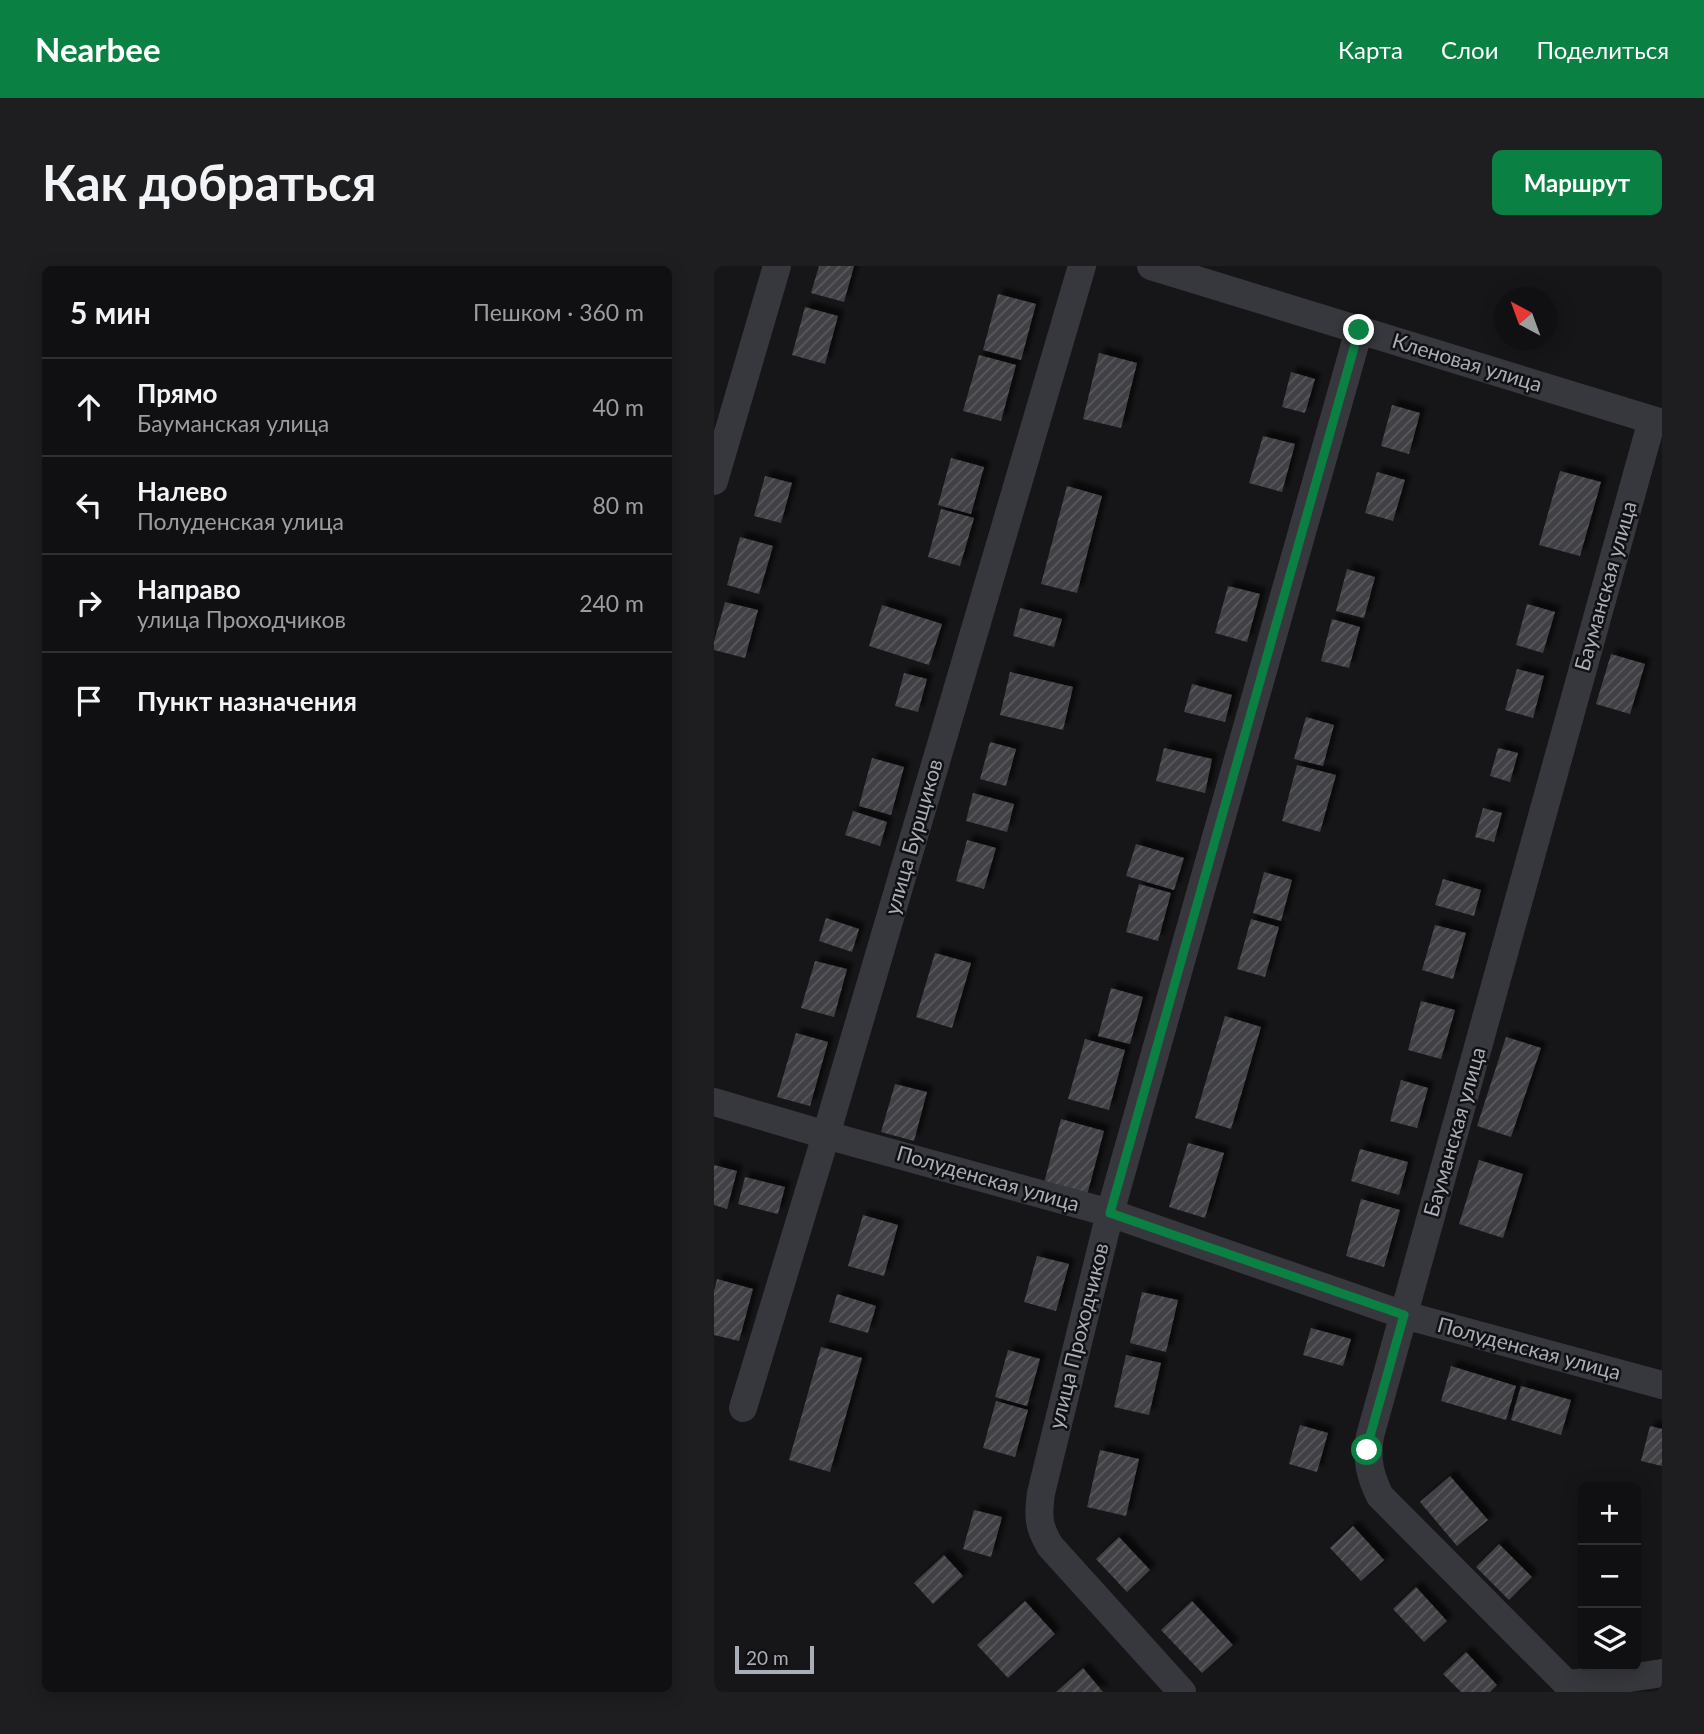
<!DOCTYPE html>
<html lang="ru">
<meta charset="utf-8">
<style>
:root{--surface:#101012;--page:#1e1e20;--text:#f1f3f6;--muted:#9c9d9f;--line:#303032;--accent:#0b8043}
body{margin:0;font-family:Lato,sans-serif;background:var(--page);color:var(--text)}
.controls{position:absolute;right:21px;bottom:21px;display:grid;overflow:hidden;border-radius:10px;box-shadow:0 4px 18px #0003}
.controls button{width:63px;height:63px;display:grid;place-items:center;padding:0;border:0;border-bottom:2px solid var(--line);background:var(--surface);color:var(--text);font:35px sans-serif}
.compass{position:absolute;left:780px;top:21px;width:63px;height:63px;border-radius:50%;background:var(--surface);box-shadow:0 4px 18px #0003;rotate:319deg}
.scale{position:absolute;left:21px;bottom:18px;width:79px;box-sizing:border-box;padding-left:7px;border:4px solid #a8adb8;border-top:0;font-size:19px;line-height:24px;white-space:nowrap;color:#a8adb8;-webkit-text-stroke:5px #111113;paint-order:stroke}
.stop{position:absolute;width:21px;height:21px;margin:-16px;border:5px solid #0b8043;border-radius:50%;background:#fff}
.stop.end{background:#0b8043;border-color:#fff;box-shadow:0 2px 7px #0008}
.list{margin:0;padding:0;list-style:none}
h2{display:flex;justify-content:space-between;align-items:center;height:91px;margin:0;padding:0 28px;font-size:30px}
h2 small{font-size:23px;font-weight:400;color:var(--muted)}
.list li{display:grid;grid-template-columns:46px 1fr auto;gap:21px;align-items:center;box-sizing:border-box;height:98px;padding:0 28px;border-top:2px solid var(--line)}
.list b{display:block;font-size:26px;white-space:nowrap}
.list p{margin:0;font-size:23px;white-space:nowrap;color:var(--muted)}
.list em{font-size:23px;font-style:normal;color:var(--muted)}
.icon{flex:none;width:38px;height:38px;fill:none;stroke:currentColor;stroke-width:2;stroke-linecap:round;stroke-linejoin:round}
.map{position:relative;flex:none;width:948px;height:1426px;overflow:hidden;border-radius:10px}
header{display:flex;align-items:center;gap:42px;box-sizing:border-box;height:98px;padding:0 35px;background:var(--accent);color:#fff}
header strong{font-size:33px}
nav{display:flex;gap:38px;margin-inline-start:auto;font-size:24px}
.intro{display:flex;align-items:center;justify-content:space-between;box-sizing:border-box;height:168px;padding:0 42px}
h1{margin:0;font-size:49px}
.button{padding:18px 32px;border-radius:10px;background:var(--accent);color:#fff;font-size:24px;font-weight:700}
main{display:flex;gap:42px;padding:0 42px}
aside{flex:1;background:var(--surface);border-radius:10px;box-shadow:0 4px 18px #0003}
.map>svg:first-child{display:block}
</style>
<header>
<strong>Nearbee</strong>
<nav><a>Карта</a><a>Слои</a><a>Поделиться</a></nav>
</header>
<div class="intro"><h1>Как добраться</h1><a class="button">Маршрут</a></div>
<main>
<aside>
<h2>5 мин<small>Пешком · 360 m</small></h2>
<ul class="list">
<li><svg class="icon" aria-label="ahead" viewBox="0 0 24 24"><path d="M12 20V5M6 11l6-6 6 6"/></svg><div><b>Прямо</b><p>Бауманская улица</p></div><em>40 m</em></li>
<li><svg class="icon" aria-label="left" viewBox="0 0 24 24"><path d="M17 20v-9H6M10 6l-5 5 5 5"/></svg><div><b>Налево</b><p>Полуденская улица</p></div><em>80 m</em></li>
<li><svg class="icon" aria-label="right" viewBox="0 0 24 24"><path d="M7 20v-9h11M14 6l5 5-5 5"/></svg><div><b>Направо</b><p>улица Проходчиков</p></div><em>240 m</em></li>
<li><svg class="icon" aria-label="arrive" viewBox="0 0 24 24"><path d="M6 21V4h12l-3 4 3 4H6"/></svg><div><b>Пункт назначения</b></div></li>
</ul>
</aside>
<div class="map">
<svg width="948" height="1426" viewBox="0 0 948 1426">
<defs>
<pattern id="building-hatch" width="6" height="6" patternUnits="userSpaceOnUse" patternTransform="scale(1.75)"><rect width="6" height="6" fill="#404145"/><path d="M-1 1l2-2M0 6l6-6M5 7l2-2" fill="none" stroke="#595a5e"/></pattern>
<filter id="shadow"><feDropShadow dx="6" dy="-6" stdDeviation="2" flood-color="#0009"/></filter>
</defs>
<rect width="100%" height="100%" fill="#161618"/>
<path fill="url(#building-hatch)" filter="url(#shadow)" d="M105,0H140L130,36L97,27Z
M284,28L322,38L307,94L269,84Z
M91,41L124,50L111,98L78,89Z
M385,87L423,97L407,162L369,153Z
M265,89L302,99L287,155L249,145Z
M577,106L601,113L591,147L568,141Z
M678,139L706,147L695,188L667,180Z
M549,170L581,178L568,226L535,217Z
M237,192L270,201L257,248L224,239Z
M846,205L887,216L866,290L825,279Z
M663,206L691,214L679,255L651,247Z
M51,210L78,217L67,257L40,250Z
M353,220L388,230L363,327L327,318Z
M227,243L260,252L246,300L214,291Z
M26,271L59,280L45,328L13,319Z
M633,303L661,311L650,352L622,345Z
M514,320L546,328L533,376L501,367Z
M11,336L44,344L31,392L0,384V376Z
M813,338L841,346L829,387L802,379Z
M168,339L228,358L215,399L155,380Z
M306,342L348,353L340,381L299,370Z
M618,353L646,361L635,402L607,395Z
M897,388L931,398L916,448L882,438Z
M803,403L830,410L819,452L791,444Z
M296,406L359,421L349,464L286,449Z
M190,407L213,413L204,446L181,440Z
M478,418L518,429L511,456L470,446Z
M592,451L620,459L609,500L580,493Z
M276,476L302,483L292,520L266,513Z
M450,482L498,493L491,527L442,515Z
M784,482L804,487L796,516L776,510Z
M158,492L190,501L177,549L145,540Z
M583,499L622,509L606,566L568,555Z
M259,527L300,538L293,566L252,555Z
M769,542L788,547L780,576L761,571Z
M139,545L173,556L166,580L131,569Z
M253,574L282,582L270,623L242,615Z
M422,578L470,592L460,624L412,610Z
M550,606L578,614L567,655L539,647Z
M729,613L767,624L760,650L721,639Z
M425,618L457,627L444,675L412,666Z
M112,652L145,663L138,686L105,675Z
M537,653L565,661L551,711L523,703Z
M721,659L752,667L739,713L708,704Z
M221,687L257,697L238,762L202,751Z
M101,695L133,703L120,751L87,742Z
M397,722L429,731L416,778L384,770Z
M707,735L741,744L727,793L694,784Z
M511,750L547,761L517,863L481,852Z
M82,767L114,776L96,840L63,831Z
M792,771L827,782L797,871L763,860Z
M371,773L411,784L395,844L354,833Z
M687,814L714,822L703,862L676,855Z
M181,818L213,826L200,875L167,866Z
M347,853L390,865L373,929L330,917Z
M474,877L510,887L491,952L455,941Z
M646,883L694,896L685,929L637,915Z
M765,894L809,908L789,972L745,958Z
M0,899L23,905L13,943L0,939Z
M31,911L71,921L64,948L24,938Z
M647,933L686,944L670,1001L632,990Z
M149,949L184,959L170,1010L134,1000Z
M323,990L355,998L342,1045L310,1036Z
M3,1013L39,1023L25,1075L0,1069V1025Z
M428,1026L464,1034L452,1086L416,1077Z
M123,1028L162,1040L154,1067L115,1056Z
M597,1062L637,1073L629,1100L589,1089Z
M107,1081L148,1092L116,1206L75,1194Z
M294,1084L326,1093L313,1140L281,1131Z
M412,1089L447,1097L435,1149L400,1141Z
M737,1100L802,1120L792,1154L727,1135Z
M807,1120L857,1134L847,1169L797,1154Z
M282,1135L314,1144L301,1191L269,1182Z
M586,1159L614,1167L603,1206L575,1198Z
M936,1160L948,1163V1200L927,1195Z
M386,1184L425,1193L412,1250L373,1241Z
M736,1210L774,1254L743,1280L706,1236Z
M260,1244L288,1251L277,1291L249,1283Z
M639,1260L670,1294L647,1315L616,1282Z
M405,1271L436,1304L413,1326L382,1293Z
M785,1278L818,1311L795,1334L762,1301Z
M230,1289L249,1310L219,1338L200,1317Z
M702,1321L733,1355L710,1376L679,1343Z
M311,1335L341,1368L294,1412L263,1379Z
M478,1335L519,1379L488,1407L447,1364Z
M752,1386L783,1419L776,1426H747L729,1408Z
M369,1402L389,1426H342Z"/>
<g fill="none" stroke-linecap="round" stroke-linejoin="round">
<path stroke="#37383d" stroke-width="28" d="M437,0L948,157
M938,154L656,1170C652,1193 656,1210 666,1230L853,1418L915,1412L948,1407
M0,215L63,0
M0,836L112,869L396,947L690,1049L948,1119
M29,1142L112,869L368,0
M468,1426L336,1280C324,1260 324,1250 327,1227L396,947L645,64"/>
</g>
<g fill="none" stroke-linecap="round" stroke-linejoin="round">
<path stroke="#0b8043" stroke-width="9" d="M645,64L396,947L690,1049L656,1170L653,1184"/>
</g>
<g text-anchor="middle" stroke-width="5" stroke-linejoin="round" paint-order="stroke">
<g font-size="21" fill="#a8adb8" stroke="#111113">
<text transform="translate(753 97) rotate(17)" y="7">Кленовая улица</text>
<text transform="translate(892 320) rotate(-74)" y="7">Бауманская улица</text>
<text transform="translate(200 571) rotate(-74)" y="7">улица Бурщиков</text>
<text transform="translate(741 866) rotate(-74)" y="7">Бауманская улица</text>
<text transform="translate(274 913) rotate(16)" y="7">Полуденская улица</text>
<text transform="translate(365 1070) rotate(-76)" y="7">улица Проходчиков</text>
<text transform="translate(815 1083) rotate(15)" y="7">Полуденская улица</text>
</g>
</g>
</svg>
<div class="controls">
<button>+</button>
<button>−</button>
<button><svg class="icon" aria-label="layers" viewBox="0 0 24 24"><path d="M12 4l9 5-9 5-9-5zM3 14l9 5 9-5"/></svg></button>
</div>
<svg class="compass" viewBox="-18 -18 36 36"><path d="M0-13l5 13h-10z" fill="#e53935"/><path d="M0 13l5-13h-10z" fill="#9c9d9f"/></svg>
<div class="scale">20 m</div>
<div class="stop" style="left:653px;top:1184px"></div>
<div class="stop end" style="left:645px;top:64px"></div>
</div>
</main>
